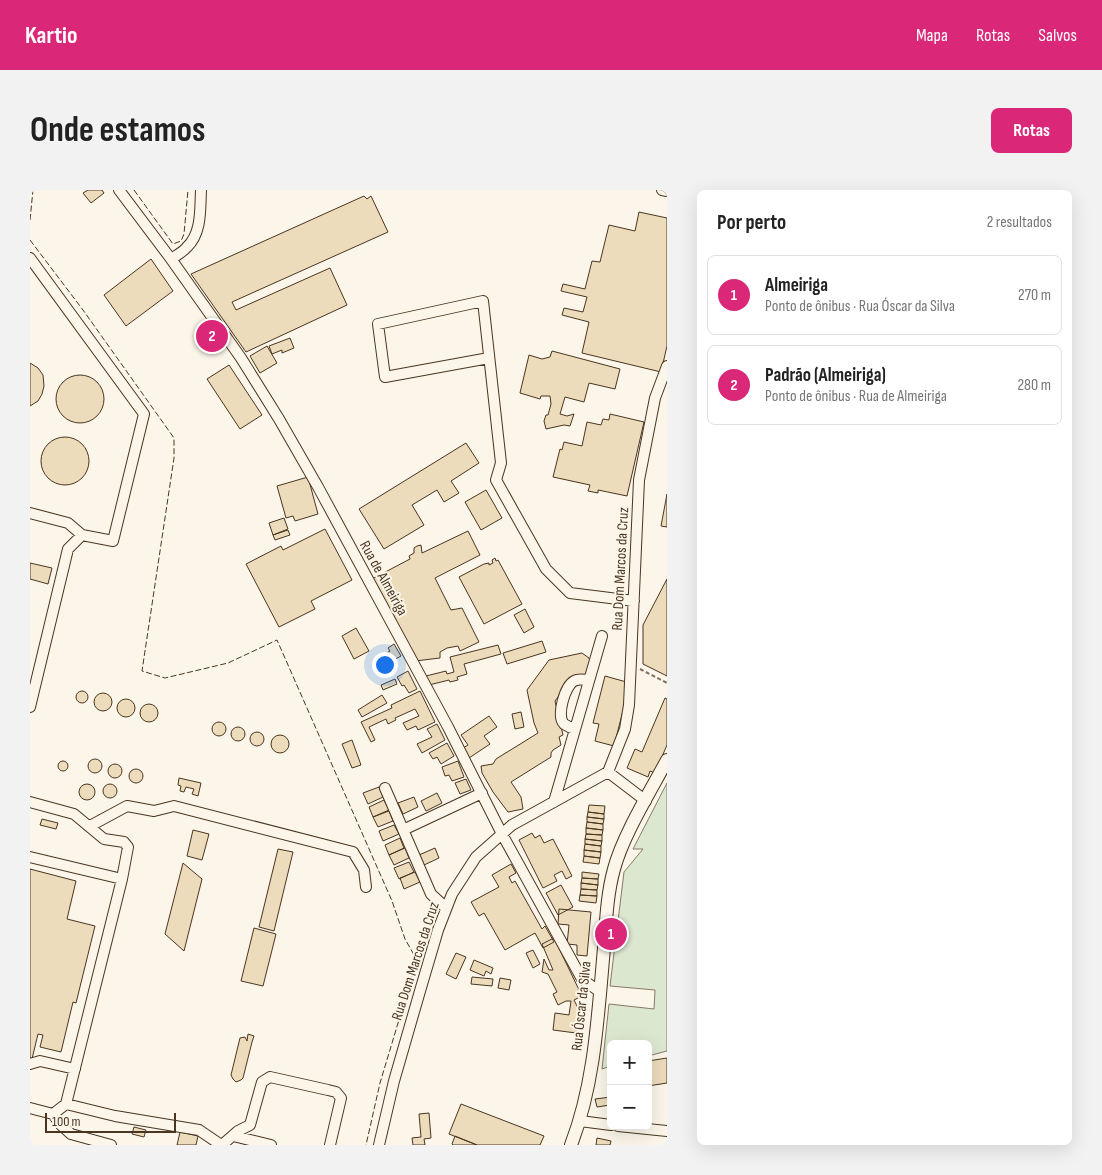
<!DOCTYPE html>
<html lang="pt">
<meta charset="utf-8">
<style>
:root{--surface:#fff;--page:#f2f2f2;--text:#222;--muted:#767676;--line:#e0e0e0;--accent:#db2777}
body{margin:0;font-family:"Sofia Sans Condensed",sans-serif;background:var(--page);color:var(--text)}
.controls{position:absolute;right:15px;bottom:15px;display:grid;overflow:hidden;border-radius:8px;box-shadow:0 5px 20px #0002}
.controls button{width:45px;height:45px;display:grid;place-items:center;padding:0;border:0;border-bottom:1px solid var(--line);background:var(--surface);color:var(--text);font:25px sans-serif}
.scale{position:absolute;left:15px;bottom:12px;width:131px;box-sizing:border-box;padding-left:5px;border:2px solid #4a3520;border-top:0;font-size:14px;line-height:18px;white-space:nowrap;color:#4a3520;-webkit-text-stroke:4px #fbf6e9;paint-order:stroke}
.you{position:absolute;left:354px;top:474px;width:18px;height:18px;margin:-12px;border:4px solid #fff;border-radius:50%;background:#1a73e8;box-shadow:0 0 0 8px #1a73e833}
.badge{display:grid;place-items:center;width:32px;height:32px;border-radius:50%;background:var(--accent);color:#fff;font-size:16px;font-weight:700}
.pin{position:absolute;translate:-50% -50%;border:2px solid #fff;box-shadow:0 1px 5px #0006}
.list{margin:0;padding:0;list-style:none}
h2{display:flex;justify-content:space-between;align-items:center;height:65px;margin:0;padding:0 20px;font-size:21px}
h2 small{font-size:16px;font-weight:400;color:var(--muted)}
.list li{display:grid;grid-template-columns:32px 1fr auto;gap:15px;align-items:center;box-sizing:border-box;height:80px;margin:0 10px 10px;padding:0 10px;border:1px solid var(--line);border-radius:8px}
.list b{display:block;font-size:19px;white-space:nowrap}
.list p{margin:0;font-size:16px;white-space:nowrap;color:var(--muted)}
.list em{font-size:16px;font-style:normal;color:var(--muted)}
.map{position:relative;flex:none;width:637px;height:955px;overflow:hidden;border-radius:8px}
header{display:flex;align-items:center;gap:30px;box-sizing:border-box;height:70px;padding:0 25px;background:var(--accent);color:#fff}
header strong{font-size:24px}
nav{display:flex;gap:28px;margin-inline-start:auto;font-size:18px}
.intro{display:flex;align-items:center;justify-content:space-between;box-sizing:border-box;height:120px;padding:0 30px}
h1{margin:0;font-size:35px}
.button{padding:12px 22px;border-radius:8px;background:var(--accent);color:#fff;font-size:18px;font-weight:700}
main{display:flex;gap:30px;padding:0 30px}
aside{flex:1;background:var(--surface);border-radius:8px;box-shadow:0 5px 20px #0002}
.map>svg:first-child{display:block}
</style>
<header>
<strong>Kartio</strong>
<nav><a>Mapa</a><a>Rotas</a><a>Salvos</a></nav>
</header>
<div class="intro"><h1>Onde estamos</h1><a class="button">Rotas</a></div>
<main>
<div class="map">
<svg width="637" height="955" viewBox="0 0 637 955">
<rect width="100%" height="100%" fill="#fbf6e9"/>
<path fill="#dce7d0" stroke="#887966" d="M637,593V861L618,866V854H581V876L572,879L579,814L624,819L625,800L580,796L594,682L613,659H603Z"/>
<path fill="#ecdcbc" stroke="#4a3520" d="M58,0H72L74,3L61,13L53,3Z
M334,6L337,9L341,6L358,42L202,112L206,120L300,78L317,115L216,162L161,84Z
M609,22L637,28V156L631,182L552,163L559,132L532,125L534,118L553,122L557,107L531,101L533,94L555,99L562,71L570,72L579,35L605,41Z
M121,69L143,101L96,136L74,105Z
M260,148L264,158L252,163V160L242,164L239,156Z
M237,156L247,173L230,183L220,166Z
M522,161L590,179L585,199L559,193L554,212L535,207L530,224L537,226L544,224L540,236L534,235L516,239L514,231L516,225H518L521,214L520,206H511L510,209L490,203L499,165L512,169L520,167Z
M0,173L8,178L13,185L14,196L12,204L8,211L0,216Z
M199,175L232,225L210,239L177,189Z
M26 209a24 24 0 1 1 48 0a24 24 0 1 1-48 0Z
M580,224L614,232L597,306L568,300V303L558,301L560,295L523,287L530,259L532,260L534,252L552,256L557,232L571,235L573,229L579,230Z
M11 271a24 24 0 1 1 48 0a24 24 0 1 1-48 0Z
M436,253L449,273L421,291L429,303L414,312L407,300L382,315L394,335L354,359L329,319Z
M278,287L288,324L265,331L263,326L256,328L247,296Z
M456,300L472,328L451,340L435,312Z
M637,304V337L631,336Z
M254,328L258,339L243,345L239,333Z
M295,339L322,390L281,411L285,419L249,437L216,374L251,356L253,360Z
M258,340L260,345L245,350L243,345Z
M438,341L450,365L405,388L421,420L432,418L449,452L430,461L428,456L417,458L410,462V468L385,471L342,389L380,369L379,366L384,363V358L387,356L391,355L392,363Z
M465,368L466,371L468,370L492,414L454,434L429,387L454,374L459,373V375L463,373L462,370Z
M0,373L22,378L18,394L0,389Z
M637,389V486L613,474V435Z
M495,419L504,437L494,443L484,425Z
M326,438L339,461L324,469L312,446Z
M512,451L516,462L477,474L473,463Z
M364,454L371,466L351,477L346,469L360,461L358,458Z
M468,455L471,464L434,474L437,484L427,487L428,490L420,492L419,490L399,495L396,486L416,481L417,484L424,482L420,467Z
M552,463L559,468L563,483L540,491L525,511L533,545L529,547L531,555L523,560L521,563V567L481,592L491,607L493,619L478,622L463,602L452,583L451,576L463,574L466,569L508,543L504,533L497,500L519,470Z
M378,481L387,499L379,503L374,495L372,496L367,487Z
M575,486L600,493L584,556L565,551L569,534L563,533Z
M365,489L367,494L353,500L351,495Z
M46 507a6 6 0 1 1 12 0a6 6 0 1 1-12 0Z
M390,501L405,532L388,540L386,536L377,540L373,533L389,526L385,519L365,528L366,530L358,534L356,529L339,537L345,550L341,552L331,532L362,518L361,515Z
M64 512a9 9 0 1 1 18 0a9 9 0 1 1-18 0Z
M352,505L357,513L332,527L328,520Z
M635,508L637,509V555L625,583L620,581L618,587L597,578L605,559L612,562Z
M87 518a9 9 0 1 1 18 0a9 9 0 1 1-18 0Z
M110 523a9 9 0 1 1 18 0a9 9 0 1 1-18 0Z
M491,522L494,537L485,539L482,524Z
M459,526L467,537L454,546L460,554L439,568L433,558L438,555L431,545Z
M182 539a7 7 0 1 1 14 0a7 7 0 1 1-14 0Z
M407,534L415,550L392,563L387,554L402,547L397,539Z
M201 544a7 7 0 1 1 14 0a7 7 0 1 1-14 0Z
M220 549a7 7 0 1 1 14 0a7 7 0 1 1-14 0Z
M241 554a9 9 0 1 1 18 0a9 9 0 1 1-18 0Z
M322,550L331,575L322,578L312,554Z
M417,553L424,566L411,574L407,567L403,569L399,563Z
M58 576a7 7 0 1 1 14 0a7 7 0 1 1-14 0Z
M428,571L434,587L422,591L419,585L415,586L412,577Z
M28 576a5 5 0 1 1 10 0a5 5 0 1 1-10 0Z
M78 581a7 7 0 1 1 14 0a7 7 0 1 1-14 0Z
M99 586a7 7 0 1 1 14 0a7 7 0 1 1-14 0Z
M149,588L171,593L168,606L162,604L164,599L156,597L154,602L150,601L151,596L148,595Z
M436,589L441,600L430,604L425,593Z
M73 601a7 7 0 1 1 14 0a7 7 0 1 1-14 0Z
M49 602a8 8 0 1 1 16 0a8 8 0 1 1-16 0Z
M349,597L353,607L338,614L333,603Z
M407,603L412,613L396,621L391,611Z
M384,607L388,617L373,624L368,613Z
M354,610L359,620L343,627L339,617Z
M559,615L575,616L574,624L558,622Z
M359,621L363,631L348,637L343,627Z
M558,622L574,624V629L557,627Z
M557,627L574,629L573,634L557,632Z
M12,629L28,633L26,639L10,635Z
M557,632L573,634V640L556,638Z
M364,635L369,644L353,651L349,641Z
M556,638L573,640L572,645L556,644Z
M163,640L179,644L172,670L157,666Z
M502,643L505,648L510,645L514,653L523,649L542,686L536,689L532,681L524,685L527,691L513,698L489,650Z
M556,644L572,645V651L555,649Z
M370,648L374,658L359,665L355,655Z
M555,649L572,651L571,656L555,654Z
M555,654L571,656V662L554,660Z
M375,658L379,668L364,675L359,665Z
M405,658L409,668L394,675L389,665Z
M248,659L263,662L244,741L229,737Z
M554,660L571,662L570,668L554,666Z
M554,666L570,668L569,674L553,672Z
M379,672L384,682L369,689L364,678Z
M153,673L172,689L154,761L135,744Z
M481,674L486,683L479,687L482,693L485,691L512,739L515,736L524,752L513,758L505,743L475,760L454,723L449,726L441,712L469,697L462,685Z
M0,679L46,691L37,729L65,736L46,813L43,812L31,862L10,857L13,845L8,844L2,869L0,868Z
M385,682L390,692L374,699L370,688Z
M552,682L569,684L568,689L552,688Z
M552,688L568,689V695L551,693Z
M551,693L568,695L567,700L551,699Z
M531,695L543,717L528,725L516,703Z
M551,699L567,700V706L550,705Z
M550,705L567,706L566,713L549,711Z
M529,719L561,722L557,766L547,765V755L537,754L539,735L528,734Z
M224,738L246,744L233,796L211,791Z
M524,748L552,806L544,810L549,820L546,843L523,840L525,823L539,825L541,811H536L528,815L523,804L527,802L518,784L512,782L514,769L519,780H523L512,754Z
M503,760L510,774L503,778L496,763Z
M426,763L436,767L426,789L416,784Z
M444,770L463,778L461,784L456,781L454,786L440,780Z
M442,787L463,789L462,796L441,794Z
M470,788L481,790L479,800L468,798Z
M218,844L224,846L222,852L213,888L211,890L206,892L203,889L201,885L210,848L215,847L217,851Z
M637,868V893L618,896V871Z
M581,907L580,915L567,917L565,909Z
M431,914L514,946L510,955H447L419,944Z
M399,923L401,948L394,949L395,955H383L382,948L391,947L389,924Z
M104,937L116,940L114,947L102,944Z
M150,942L168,946L166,955H147Z
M425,946L447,955H423L422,954Z
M567,948L581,951L580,955H566Z"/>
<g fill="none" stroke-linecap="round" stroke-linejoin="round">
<g stroke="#4a3520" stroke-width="12">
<path id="minor" d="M89,0L141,69L211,168L249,229L288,297L418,537L472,644L552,789L570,802
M632,0L637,1
M0,68L114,224L83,351L52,345L38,359L0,517
M141,69C147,65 153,62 157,57C172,43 170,19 171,0
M459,168L355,187L348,134L453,111L471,273L466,290L516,379L540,403L604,411
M0,323L38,333L52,345
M545,539C541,538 537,536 534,534C526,526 535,496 544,491C549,488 554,490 559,490
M578,582L616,611
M355,598L401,704L416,718
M0,612L44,624L74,649L94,652L98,657L92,689L36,914L85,926L169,940L191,955
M524,612L572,446
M60,636L97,616L124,621L144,616L323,662L334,680L336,697
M373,640L452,603
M0,667L92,689
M0,874L10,871L45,879
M0,918L23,924L36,914
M23,924L31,935L41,944L81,955
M550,931L581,935
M588,936L637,941
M203,946L241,955
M192,955L208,941L220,935L232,892L240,887L298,900L306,902L311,908L300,955
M349,955L364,891L390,801L408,740L422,704L446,667L482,635L578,582L595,539L599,515L609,290L625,208L637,176"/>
</g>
<g stroke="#4a3520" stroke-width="14">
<path id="major" d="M541,955C565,893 568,824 574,758C576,732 577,704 584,679C593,645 620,602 637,570"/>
</g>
<path stroke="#7f6f5c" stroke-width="2" stroke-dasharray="4 2.5" stroke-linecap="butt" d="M610,479L637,493"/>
<use href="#minor" stroke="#fbf6e9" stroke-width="10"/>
<use href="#major" stroke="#fbf6e9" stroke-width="12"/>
<path stroke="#4a3520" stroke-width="1" stroke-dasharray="6 2.5" stroke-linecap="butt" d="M104,0L143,54L151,51L154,44L158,0
M0,30L3,0
M0,50L53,120L144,248V268L112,481L135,488L198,473L247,450L362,711L375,749L387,770L350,893L336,955"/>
</g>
<g text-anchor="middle" stroke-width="4" stroke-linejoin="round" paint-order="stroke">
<g font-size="15" fill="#4a3520" stroke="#fbf6e9">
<text transform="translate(590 379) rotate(-87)" y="5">Rua Dom Marcos da Cruz</text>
<text transform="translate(354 388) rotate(61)" y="5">Rua de Almeiriga</text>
<text transform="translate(385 771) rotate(-72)" y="5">Rua Dom Marcos da Cruz</text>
<text transform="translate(551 816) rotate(-84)" y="5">Rua Óscar da Silva</text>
</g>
</g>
</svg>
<div class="controls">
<button>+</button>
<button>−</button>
</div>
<div class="scale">100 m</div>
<div class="you"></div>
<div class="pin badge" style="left:581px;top:744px">1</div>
<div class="pin badge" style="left:182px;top:146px">2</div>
</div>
<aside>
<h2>Por perto<small>2 resultados</small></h2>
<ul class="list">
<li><span class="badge">1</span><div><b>Almeiriga</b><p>Ponto de ônibus · Rua Óscar da Silva</p></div><em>270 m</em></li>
<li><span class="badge">2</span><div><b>Padrão (Almeiriga)</b><p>Ponto de ônibus · Rua de Almeiriga</p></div><em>280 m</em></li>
</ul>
</aside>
</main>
